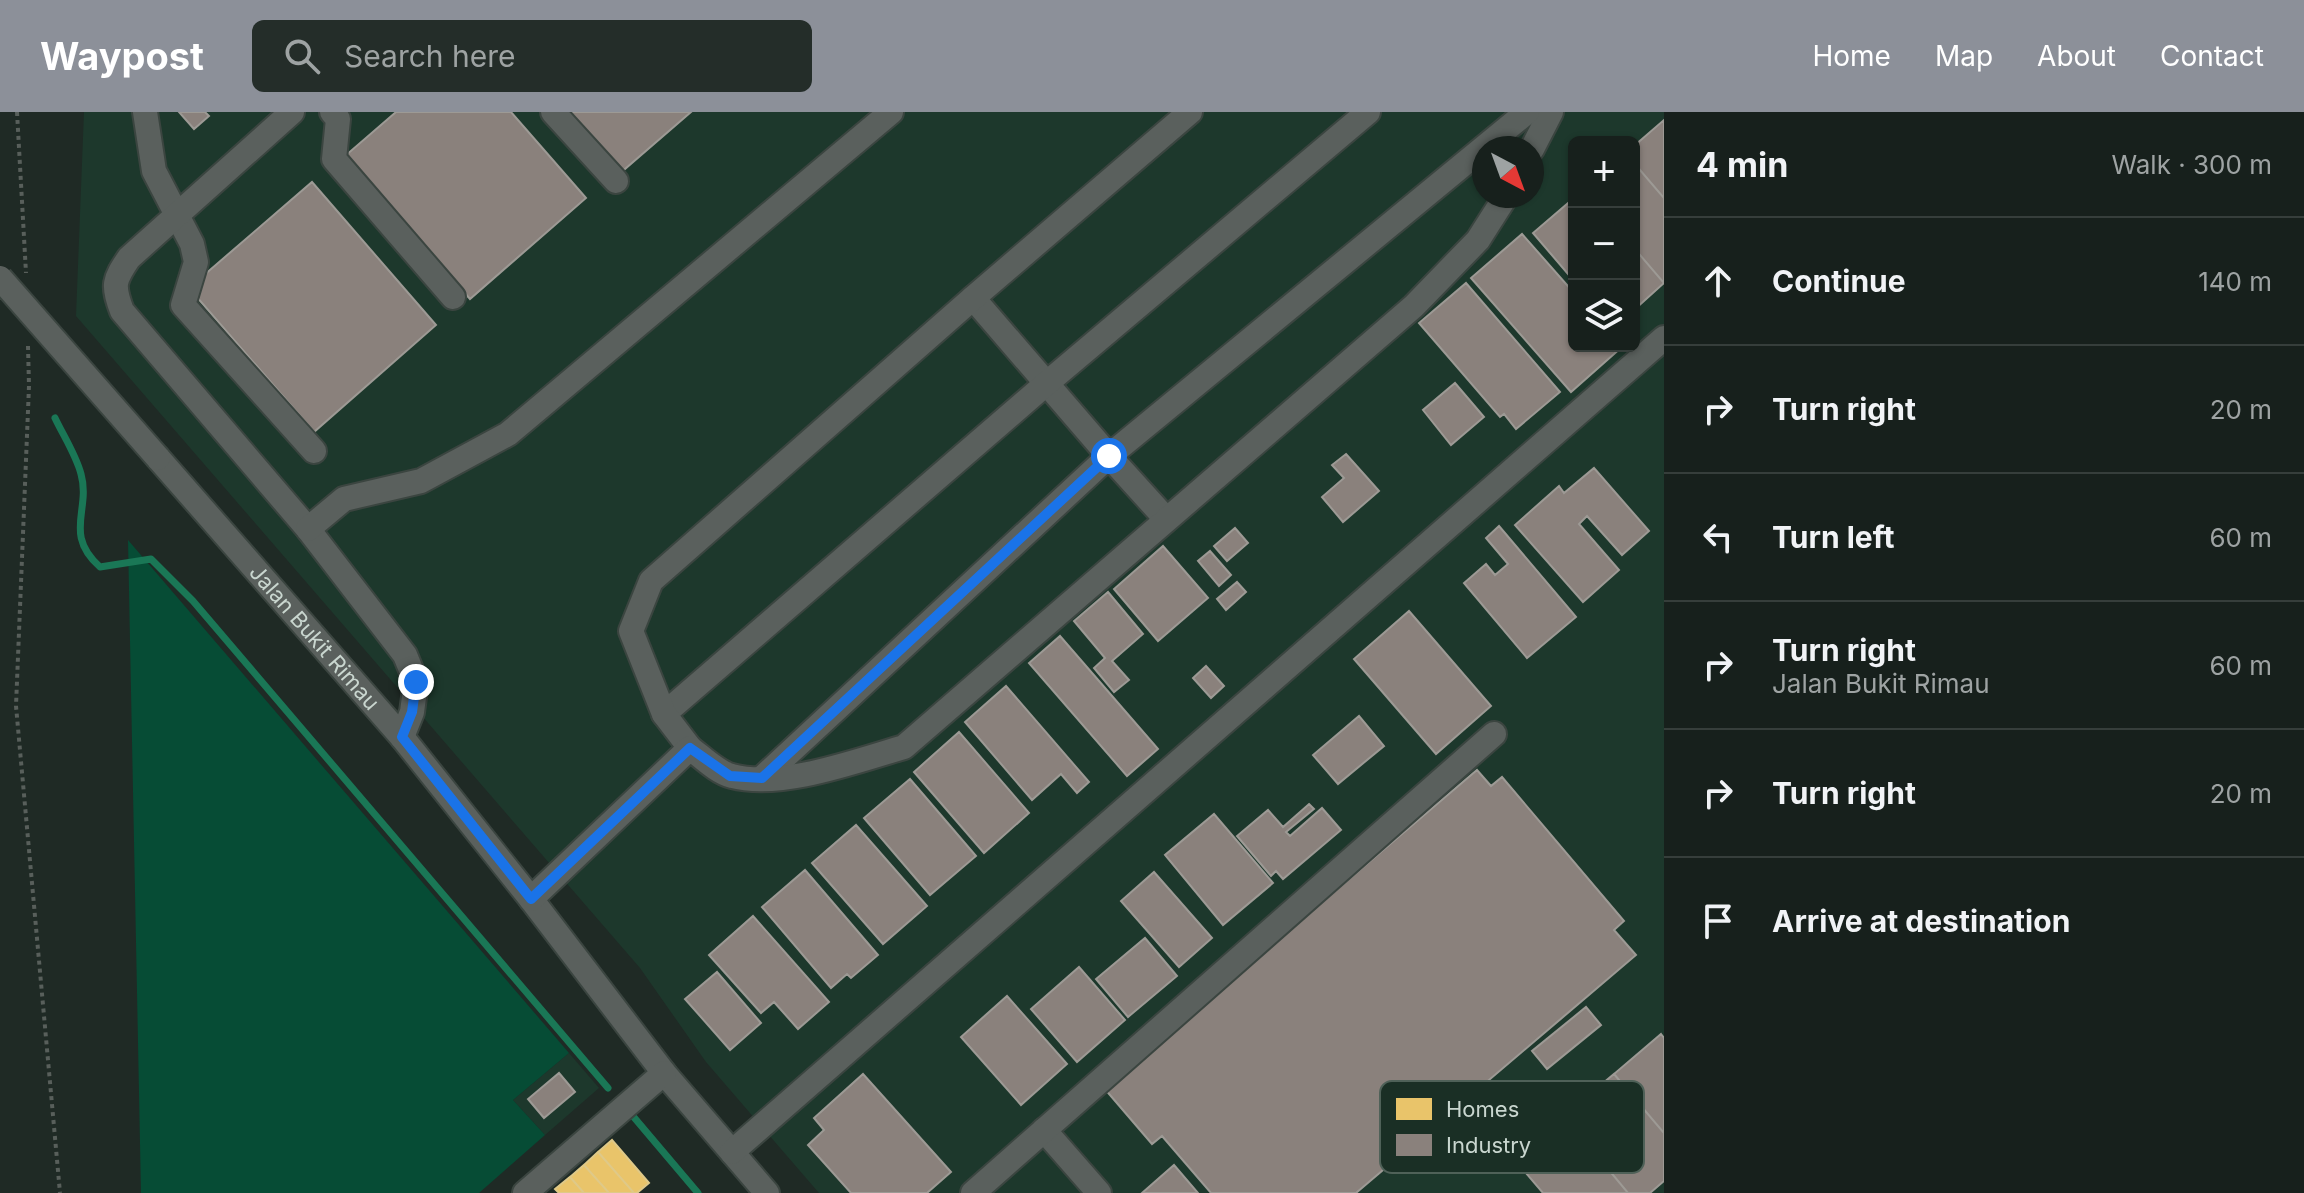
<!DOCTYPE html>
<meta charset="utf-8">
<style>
:root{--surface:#17201c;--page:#242d29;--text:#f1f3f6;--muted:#9ea3a3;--line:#363e3b;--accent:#8c9099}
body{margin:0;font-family:Inter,sans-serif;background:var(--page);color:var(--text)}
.controls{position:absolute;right:24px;top:24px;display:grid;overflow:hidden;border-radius:12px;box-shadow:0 2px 6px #0004}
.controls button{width:72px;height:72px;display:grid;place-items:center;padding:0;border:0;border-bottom:2px solid var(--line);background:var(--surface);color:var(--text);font:40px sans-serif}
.compass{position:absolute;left:1472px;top:24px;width:72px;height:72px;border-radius:50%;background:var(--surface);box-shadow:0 2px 6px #0004;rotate:139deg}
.stop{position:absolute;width:24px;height:24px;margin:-18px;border:6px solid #1a73e8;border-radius:50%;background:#fff}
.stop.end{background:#1a73e8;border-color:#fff;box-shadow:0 2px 8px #0008}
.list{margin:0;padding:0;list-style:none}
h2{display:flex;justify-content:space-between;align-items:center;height:104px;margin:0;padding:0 32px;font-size:34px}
h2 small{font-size:26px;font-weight:400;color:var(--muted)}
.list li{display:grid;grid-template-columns:52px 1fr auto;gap:24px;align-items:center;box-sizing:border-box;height:128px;padding:0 32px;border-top:2px solid var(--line)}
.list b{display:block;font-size:30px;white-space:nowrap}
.list p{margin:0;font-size:26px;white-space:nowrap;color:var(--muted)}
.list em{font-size:26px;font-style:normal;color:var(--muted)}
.icon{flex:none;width:44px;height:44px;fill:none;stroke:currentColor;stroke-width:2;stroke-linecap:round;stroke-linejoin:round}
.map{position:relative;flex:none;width:1664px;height:1081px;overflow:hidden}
header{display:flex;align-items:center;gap:48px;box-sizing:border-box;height:112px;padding:0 40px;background:var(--accent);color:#fff}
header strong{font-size:38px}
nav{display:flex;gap:44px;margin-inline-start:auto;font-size:28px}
.search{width:560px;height:72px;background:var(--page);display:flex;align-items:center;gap:20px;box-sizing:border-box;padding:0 28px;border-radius:12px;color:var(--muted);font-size:30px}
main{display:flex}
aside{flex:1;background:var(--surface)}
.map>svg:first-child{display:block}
</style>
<header>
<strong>Waypost</strong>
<div class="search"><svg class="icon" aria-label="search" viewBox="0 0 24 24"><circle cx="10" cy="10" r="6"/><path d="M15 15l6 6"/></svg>Search here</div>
<nav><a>Home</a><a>Map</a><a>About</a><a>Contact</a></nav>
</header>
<main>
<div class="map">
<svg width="1664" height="1081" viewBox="0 0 1664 1081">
<rect width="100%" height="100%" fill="#1f2a25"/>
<path fill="#1d382c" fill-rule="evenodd" d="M84,0H1664V1081H819L706,950L640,856L76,204ZM1574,30H1634V234H1574ZM1484,36H1532V84H1484Z
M569,941L599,976L545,1023L513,988Z"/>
<path fill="#064c35" d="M128,428L569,941L513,988L545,1023L479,1081H141Z"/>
<path fill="#e9c46a" stroke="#dfc988" stroke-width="2" d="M612,1028L649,1071L637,1081H634L598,1040Z
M598,1040L634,1081H609L584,1053Z
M584,1053L609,1081H584L570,1065Z
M570,1065L584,1081H559L555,1077Z"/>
<path fill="#8a817c" stroke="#9d9a95" stroke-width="2" d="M179,0H205L209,4L194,17Z
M396,0H511L586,86L470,187L345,44Z
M563,0H691L618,63Z
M1664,8V86L1634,51V34Z
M1634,51L1664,86V171L1634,136Z
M312,70L436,213L314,320L189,176Z
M1574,86V169L1533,121Z
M1522,122L1574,181V234L1622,235L1571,280L1471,166Z
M1634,136L1664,171L1634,198Z
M1466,171L1560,280L1516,317L1504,302L1500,305L1419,211Z
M1455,271L1484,305L1451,333L1423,298Z
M1346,342L1379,379L1343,410L1322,385L1344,366L1332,353Z
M1594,356L1649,419L1622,443L1587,404L1579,412L1619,458L1583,490L1515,413L1559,374L1564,381Z
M1499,414L1576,505L1527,546L1464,471L1486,452L1495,463L1508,452L1486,426Z
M1235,416L1248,431L1227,449L1214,434Z
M1163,434L1208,486L1158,529L1114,477Z
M1210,439L1231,463L1219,474L1198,449Z
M1237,470L1246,480L1226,498L1217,487Z
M1108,480L1143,522L1112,549L1129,568L1114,580L1094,556L1105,546L1074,509Z
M1409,499L1491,594L1436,642L1354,547Z
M1060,524L1158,637L1127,664L1029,551Z
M1206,554L1224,574L1211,586L1193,566Z
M1006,574L1089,670L1077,681L1061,662L1032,688L965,610Z
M1359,604L1384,634L1338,672L1313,643Z
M959,620L1029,701L984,741L914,660Z
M1477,658L1491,674L1502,665L1624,809L1614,818L1636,843L1356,1081H1211L1162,1024L1152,1032L1104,976Z
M910,667L976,744L930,783L864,706Z
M1309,692L1314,697L1286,720L1290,724L1322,696L1341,718L1283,767L1276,759L1271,764L1237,724L1268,698L1283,715Z
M1214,702L1273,771L1223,813L1165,743Z
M856,713L927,794L883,832L812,751Z
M805,758L878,843L851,866L847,862L831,876L762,795Z
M1154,760L1212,826L1179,855L1121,789Z
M753,804L829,890L798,917L774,890L761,901L709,843Z
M1145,826L1177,864L1128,905L1096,867Z
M1079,855L1125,908L1077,950L1031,897Z
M717,860L761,911L730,938L685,887Z
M1007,884L1067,952L1021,993L961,925Z
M1586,895L1601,913L1547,957L1532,939Z
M1661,922L1664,926V1021L1614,962Z
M559,961L575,980L544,1006L528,987Z
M863,962L951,1060L927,1081H851L808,1033L824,1018L814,1006Z
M1614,962L1664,1021V1069L1650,1081H1628L1564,1004Z
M1564,1004L1628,1081H1543L1514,1047Z
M1174,1053L1198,1081H1142Z"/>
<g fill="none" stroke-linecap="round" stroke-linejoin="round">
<path stroke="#1a7756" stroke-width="7" d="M55,306C63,323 76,343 81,362C91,398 63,422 100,455L151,447L193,489L608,976
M632,1003L698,1081"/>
<g stroke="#3b4540" stroke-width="28">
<g id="minor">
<path d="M145,0L154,59L192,132L196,150L183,193L314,339"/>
<path d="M292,0L129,146C114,168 112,173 122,199L308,417L405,543L416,570L412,600L402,625"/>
<path d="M332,0L338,7L334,47L453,185"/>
<path d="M553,0L616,69"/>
<path d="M1532,37L1551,0"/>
<path d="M973,186L1109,344L1166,407"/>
<path id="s1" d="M158,346L402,625L531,787L664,961L767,1081"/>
<path d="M308,417L344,387L421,369L508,322L891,0"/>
<path d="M664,602L1047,271L1368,0"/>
<path d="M690,636L664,602L631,519L651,469L973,186L1190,0"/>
<path d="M762,666L1109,344L1527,0"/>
<path d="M531,787L690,636C702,645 718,661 732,664C781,677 856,649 904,635L1414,194L1478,128L1506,84"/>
<path d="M1044,1018L1099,1081"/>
<path d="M732,1040L1664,226"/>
<path d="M525,1081L664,961"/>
<path d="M973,1081L1494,622"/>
</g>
</g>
<path stroke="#585f5b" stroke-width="4" stroke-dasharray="4 4" stroke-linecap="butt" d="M17,0L26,161
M28,234L29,274L16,594L60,1081"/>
<use href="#minor" stroke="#5a605d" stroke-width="24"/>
<g stroke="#3b4540" stroke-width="28" stroke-linecap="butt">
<path id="minor-bridge" d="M0,166L158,346"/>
</g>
<use href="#minor-bridge" stroke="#5a605d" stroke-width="24"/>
</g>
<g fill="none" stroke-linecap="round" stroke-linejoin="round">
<path stroke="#1a73e8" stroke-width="10" d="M416,570L412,600L402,625L531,787L690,636L730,664L762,666L1109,344"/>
</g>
<g text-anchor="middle" stroke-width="8" stroke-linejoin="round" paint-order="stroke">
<g font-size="22" fill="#c9d6cf" stroke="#1a2f25">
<text dy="8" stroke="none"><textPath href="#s1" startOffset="238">Jalan Bukit Rimau</textPath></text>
</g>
</g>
<rect x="1380" y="969" width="264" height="92" rx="12" fill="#1a2f25" stroke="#4f6158" stroke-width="2"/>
<rect x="1396" y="986" width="36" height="22" fill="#e9c46a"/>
<rect x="1396" y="1022" width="36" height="22" fill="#8a817c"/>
<g font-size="22" fill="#c9d6cf">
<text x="1446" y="1005">Homes</text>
<text x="1446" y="1041">Industry</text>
</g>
</svg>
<div class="controls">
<button>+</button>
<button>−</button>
<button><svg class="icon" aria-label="layers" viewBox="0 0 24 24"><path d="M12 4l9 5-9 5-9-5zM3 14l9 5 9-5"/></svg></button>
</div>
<svg class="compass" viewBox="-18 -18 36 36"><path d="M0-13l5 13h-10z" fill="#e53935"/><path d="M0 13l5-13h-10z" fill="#9ea3a3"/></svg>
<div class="stop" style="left:1109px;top:344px"></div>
<div class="stop end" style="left:416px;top:570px"></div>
</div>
<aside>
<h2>4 min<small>Walk · 300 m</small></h2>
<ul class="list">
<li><svg class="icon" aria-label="ahead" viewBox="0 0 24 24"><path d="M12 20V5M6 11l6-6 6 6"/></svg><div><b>Continue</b></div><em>140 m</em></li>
<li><svg class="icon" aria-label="right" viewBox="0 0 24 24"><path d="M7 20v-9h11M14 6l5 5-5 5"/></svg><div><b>Turn right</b></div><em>20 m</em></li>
<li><svg class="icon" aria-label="left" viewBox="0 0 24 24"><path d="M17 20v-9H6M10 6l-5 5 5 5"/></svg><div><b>Turn left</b></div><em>60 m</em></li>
<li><svg class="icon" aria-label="right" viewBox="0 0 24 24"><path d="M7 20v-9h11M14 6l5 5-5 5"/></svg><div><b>Turn right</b><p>Jalan Bukit Rimau</p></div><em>60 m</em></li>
<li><svg class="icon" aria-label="right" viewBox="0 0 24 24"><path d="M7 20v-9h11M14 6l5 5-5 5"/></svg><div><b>Turn right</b></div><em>20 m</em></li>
<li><svg class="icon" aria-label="arrive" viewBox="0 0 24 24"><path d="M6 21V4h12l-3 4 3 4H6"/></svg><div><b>Arrive at destination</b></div></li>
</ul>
</aside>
</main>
